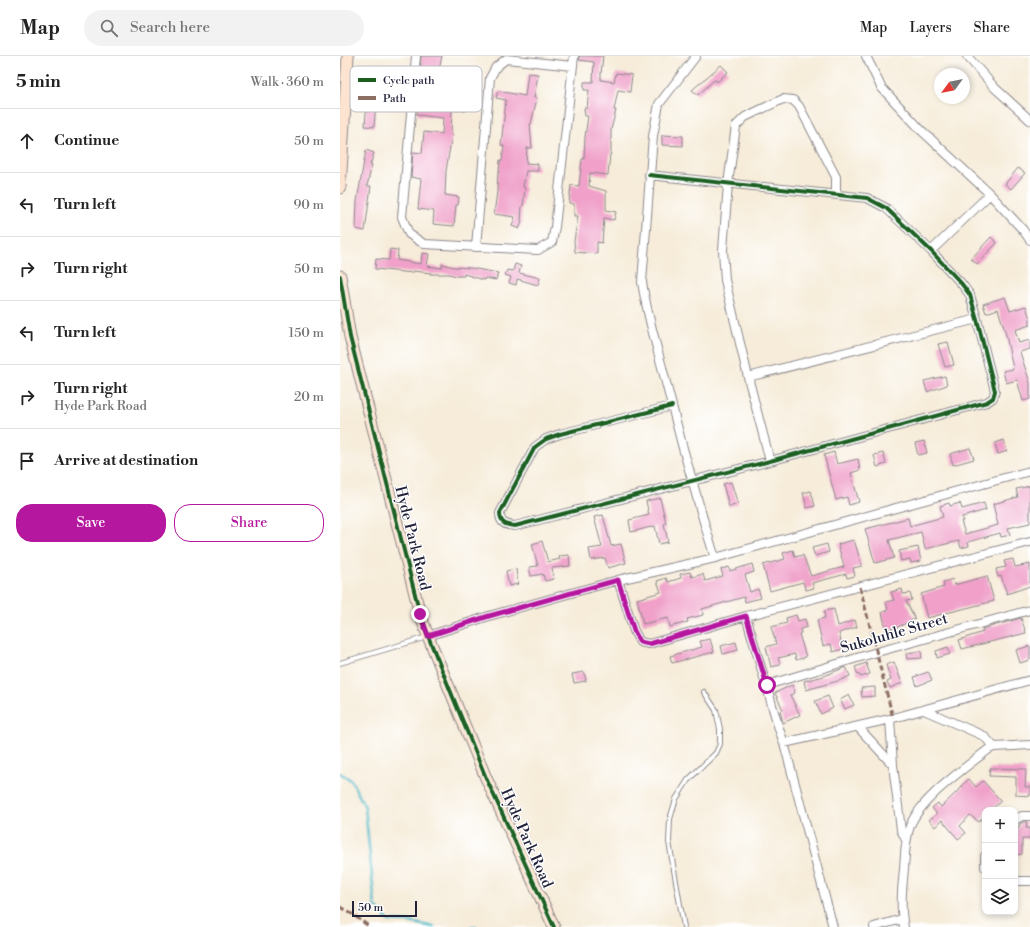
<!DOCTYPE html>
<meta charset="utf-8">
<style>
:root{--surface:#fff;--page:#f2f2f2;--text:#222;--muted:#767676;--line:#e0e0e0;--accent:#b5179e}
body{margin:0;font-family:"Libre Bodoni",serif;background:var(--page);color:var(--text)}
.controls{position:absolute;right:12px;bottom:12px;display:grid;overflow:hidden;border-radius:8px;box-shadow:0 2px 6px #0003}
.controls button{width:36px;height:36px;display:grid;place-items:center;padding:0;border:0;border-bottom:1px solid var(--line);background:var(--surface);color:var(--text);font:20px sans-serif}
.compass{position:absolute;left:594px;top:12px;width:36px;height:36px;border-radius:50%;background:var(--surface);box-shadow:0 2px 6px #0003;rotate:237deg}
.scale{position:absolute;left:12px;bottom:10px;width:65px;box-sizing:border-box;padding-left:4px;border:2px solid #22223b;border-top:0;font-size:11px;line-height:14px;white-space:nowrap;color:#22223b;-webkit-text-stroke:3px #fff;paint-order:stroke}
.stop{position:absolute;width:12px;height:12px;margin:-9px;border:3px solid #b5179e;border-radius:50%;background:#fff}
.stop.end{background:#b5179e;border-color:#fff;box-shadow:0 1px 4px #0008}
.list{margin:0;padding:0;list-style:none}
h2{display:flex;justify-content:space-between;align-items:center;height:52px;margin:0;padding:0 16px;font-size:17px}
h2 small{font-size:13px;font-weight:400;color:var(--muted)}
.list li{display:grid;grid-template-columns:26px 1fr auto;gap:12px;align-items:center;box-sizing:border-box;height:64px;padding:0 16px;border-top:1px solid var(--line)}
.list b{display:block;font-size:15px;white-space:nowrap}
.list p{margin:0;font-size:13px;white-space:nowrap;color:var(--muted)}
.list em{font-size:13px;font-style:normal;color:var(--muted)}
.actions{display:flex;gap:8px;padding:12px 16px}
.actions a{flex:1;padding:9px 0;border:1px solid var(--accent);border-radius:16px;text-align:center;font-size:14px;color:var(--accent)}
.actions .main{background:var(--accent);color:#fff}
.icon{flex:none;width:22px;height:22px;fill:none;stroke:currentColor;stroke-width:2;stroke-linecap:round;stroke-linejoin:round}
.map{position:relative;flex:none;width:690px;height:871px;overflow:hidden}
header{display:flex;align-items:center;gap:24px;box-sizing:border-box;height:56px;padding:0 20px;background:var(--surface);border-bottom:1px solid var(--line)}
header strong{font-size:19px}
nav{display:flex;gap:22px;margin-inline-start:auto;font-size:14px}
.search{width:280px;height:36px;background:var(--page);display:flex;align-items:center;gap:10px;box-sizing:border-box;padding:0 14px;border-radius:22px;color:var(--muted);font-size:15px}
main{display:flex}
aside{flex:1;background:var(--surface)}
.map>svg:first-child{display:block}
</style>
<header>
<strong>Map</strong>
<div class="search"><svg class="icon" aria-label="search" viewBox="0 0 24 24"><circle cx="10" cy="10" r="6"/><path d="M15 15l6 6"/></svg>Search here</div>
<nav><a>Map</a><a>Layers</a><a>Share</a></nav>
</header>
<main>
<aside>
<h2>5 min<small>Walk · 360 m</small></h2>
<ul class="list">
<li><svg class="icon" aria-label="ahead" viewBox="0 0 24 24"><path d="M12 20V5M6 11l6-6 6 6"/></svg><div><b>Continue</b></div><em>50 m</em></li>
<li><svg class="icon" aria-label="left" viewBox="0 0 24 24"><path d="M17 20v-9H6M10 6l-5 5 5 5"/></svg><div><b>Turn left</b></div><em>90 m</em></li>
<li><svg class="icon" aria-label="right" viewBox="0 0 24 24"><path d="M7 20v-9h11M14 6l5 5-5 5"/></svg><div><b>Turn right</b></div><em>50 m</em></li>
<li><svg class="icon" aria-label="left" viewBox="0 0 24 24"><path d="M17 20v-9H6M10 6l-5 5 5 5"/></svg><div><b>Turn left</b></div><em>150 m</em></li>
<li><svg class="icon" aria-label="right" viewBox="0 0 24 24"><path d="M7 20v-9h11M14 6l5 5-5 5"/></svg><div><b>Turn right</b><p>Hyde Park Road</p></div><em>20 m</em></li>
<li><svg class="icon" aria-label="arrive" viewBox="0 0 24 24"><path d="M6 21V4h12l-3 4 3 4H6"/></svg><div><b>Arrive at destination</b></div></li>
</ul>
<div class="actions"><a class="main">Save</a><a>Share</a></div>
</aside>
<div class="map">
<svg width="690" height="871" viewBox="0 0 690 871">
<rect width="100%" height="100%" fill="#fff"/>
<filter id="ink" filterUnits="userSpaceOnUse"><feTurbulence type="fractalNoise" baseFrequency=".025" numOctaves="2"/><feDisplacementMap in="SourceGraphic" scale="8" xChannelSelector="R" yChannelSelector="G"/><feConvolveMatrix kernelMatrix="1 2 1 2 8 2 1 2 1" color-interpolation-filters="sRGB"/></filter>
<filter id="wash" filterUnits="userSpaceOnUse"><feTurbulence type="fractalNoise" baseFrequency=".012" numOctaves="4" result="noise"/><feDisplacementMap in="SourceGraphic" scale="16" xChannelSelector="R" yChannelSelector="G"/><feGaussianBlur stdDeviation="0.9" result="paint"/><feColorMatrix in="noise" values="0 0 0 0 0 0 0 0 0 0 0 0 0 0 0 0 0 1.4 0 .05"/><feComposite in="paint" operator="in"/></filter>
<g filter="url(#wash)">
<rect width="100%" height="100%" fill="#f6ecd9"/>
<g fill="none" stroke-linecap="round" stroke-linejoin="round">
<path stroke="#50bbcc" stroke-width="2.5" d="M0,717L11,724L25,751L35,850L49,865L69,866L94,871
M130,871L135,870L136,871"/>
</g>
<g id="blocks">
<path fill="#f0a0c9" d="M81,0H102L97,24L110,26L111,17L131,20L126,55L112,54L111,79H112L106,115L105,139L119,141L118,149H116L114,170L93,168L94,155L78,153L81,123L71,121L73,96L82,97L84,76L102,78L103,62L77,59L80,34L89,36L90,19L80,17Z
M240,0H263L261,18V24L274,26L276,17L292,19L290,36L278,34L274,54H276L271,74V98H270L268,119L250,117L249,130L266,135V154L276,156L274,164L264,162L262,187L257,186V198L235,196L234,185L238,160H234V148L229,147L231,129L239,130L242,103H244L245,81L248,60H245L244,52H247L249,34H244V26H253L254,6L239,4Z
M381,9L388,16L377,26L376,24L373,25L358,39L352,34Z
M188,17L198,18L194,42H197L191,68H190L192,92H187L186,107L198,108V115H186L183,131L185,132L183,150H182L181,165L182,166L179,173L172,170L175,161L154,158L157,136L158,116L159,117L160,104L162,105L164,90L161,89L166,44L156,42L158,35L185,40Z
M27,45L36,47L34,71L25,70Z
M322,79L343,80V90L322,89Z
M26,94L34,97L30,109H32L27,130H31L25,175L16,173L17,145Z
M678,112L685,117L671,133L665,128Z
M651,181L657,187L637,208L631,203Z
M50,193L58,194L57,204L81,208L82,197L89,198L87,210L102,212V208L114,211L131,212L158,217L156,224L145,222L144,224L124,218V220H116L109,218H90L91,217L73,215V217L35,213L36,203L49,204Z
M175,208L181,210L179,217L200,222L198,229L177,223L176,229L169,227L171,221L165,219L167,214L173,215Z
M665,241L670,255L686,250L690,263V269L675,274L679,287L690,284V293L680,296L690,327V343L683,345L677,324L666,327L663,315L673,313L666,279L658,253L646,257L643,248Z
M608,286L614,309L605,311L598,288Z
M605,320L607,329L587,336L584,325Z
M664,384L667,395L658,398L655,387Z
M584,385L587,397L578,399L575,387Z
M630,392L634,403L613,409L610,398Z
M494,396L497,408L518,403L520,414L511,417L519,446L509,449L507,441L496,444L484,399Z
M543,397L546,408L537,411L534,399Z
M391,426L398,448L389,451L383,428Z
M690,430V467L668,472L670,479L661,481L660,477L628,486L629,490L621,492L619,485L585,493L581,476L549,484L554,502L535,507L525,473L568,462L570,470L603,461L600,450L609,447L610,450L620,447L622,453L644,447L646,454L622,461L623,465H621L625,478L658,469L653,448L678,441L676,433Z
M471,435L475,450L467,452L463,437Z
M320,442L326,467L324,468L328,486L319,488L315,470L291,476L289,464L309,459L306,445Z
M263,459L271,490L281,488L286,507L268,512L265,502L251,504L249,493L262,491L254,461Z
M514,484L522,510L513,512L515,520L507,522L506,518L472,527L474,532L466,534L463,526L430,535L423,509L445,503L443,497L453,494L455,501L463,499L471,520L504,511L498,488Z
M202,485L208,506L220,503L219,500L229,499L230,510L212,512L214,523L205,525L203,518L191,520L189,511L198,510L192,488Z
M487,488L489,496L475,500L472,492Z
M578,491L581,505L571,507L570,503L561,505L559,495Z
M673,503L675,511L690,508V530L667,538L661,520L658,521L656,513L666,511L664,505Z
M412,508L414,516L405,519L410,536L418,533L421,542L405,546L404,541L362,553L363,559L347,563L348,566L330,571L328,562L303,568L297,543L321,536L317,525L326,522L328,526L341,522L340,518L350,516L352,521L363,518L365,525L383,520L381,513L389,511L390,515Z
M176,513L178,528L169,530L166,515Z
M647,520L654,545L587,562L581,538L604,531L603,526L613,523L614,529Z
M562,533L563,538L570,537L572,544L566,545L575,563L558,571L546,574L542,556L548,554L546,546L554,544L551,536Z
M494,553L498,570L515,564L517,571L499,577L503,593L493,596L491,588L483,590L477,564L485,562L484,555Z
M456,559L458,565L465,563L467,571L460,573L461,577L459,578L466,601L456,604L455,598L438,602L440,609L431,611L426,591L436,588L431,571L447,567L446,562Z
M681,562L686,577L622,593L619,584L643,576L642,573Z
M370,583L374,596L332,607L330,600L362,591L360,585Z
M396,586L398,594L383,598L381,590Z
M690,590V604L680,607L676,594Z
M608,591L610,598L597,602L596,595Z
M581,595L582,602L567,603L566,597Z
M554,606L562,627L550,632L547,626L551,624L546,609Z
M526,607L530,618L521,621L520,619H518L515,611Z
M506,611L510,620L501,624L466,634L464,625L484,620Z
M244,616L246,625L234,627L232,618Z
M588,616L589,617L592,624L577,630L574,621Z
M452,629L455,637L450,639L460,659L443,667L440,655L443,654L435,637Z
M535,631V640L522,641L521,632Z
M509,639L514,649L505,653L500,644Z
M488,640L493,652L481,658L475,645Z
M650,712L686,713L685,731H690V740L676,739V721L649,720Z
M629,723L636,731L643,725L661,745L651,754H645V759L639,766L630,759L620,770L626,777L618,783L602,764L595,771L589,764L597,758L592,752L598,747L601,751L623,730L622,729Z
M683,766H687L686,772H690V783H682V798L675,799V773L678,772L680,768Z"/>
</g>
</g>
<g filter="url(#ink)">
<use href="#blocks" fill-opacity="0" stroke="#8c878a" stroke-width="1"/>
<g fill="none" stroke-linecap="round" stroke-linejoin="round">
<g stroke="#8c878a" stroke-width="6">
<path id="lane" d="M0,607L87,581
M344,871L329,786L330,763L336,743L348,724L376,697L380,688V673L376,654L364,636"/>
</g>
<g stroke="#8c878a" stroke-width="10">
<path id="street" d="M76,0L62,161L69,178L84,188L198,194L212,186L215,171L234,0
M356,0L319,48L313,80L302,226C307,258 316,288 324,319C339,380 356,441 375,502
M526,0L541,31L581,74L650,138L683,174L690,184
M627,0L655,32L690,64
M309,119L527,142L546,152L591,195L621,227L630,239L637,263L655,335L653,342L647,346L430,405L175,470C166,469 160,468 160,457L195,391L206,383L220,378L332,350
M136,191L150,22L156,11L166,3L233,10
M591,195L650,138
M408,321L637,263
M430,405L408,321L385,224L383,194L388,128L396,70L405,61L443,43L453,44L459,50L496,121V138
M278,524L294,575L300,586L309,588L406,560L690,486
M406,560L439,673L444,687L550,663L690,624
M88,580L149,560L278,524L375,502L690,415
M427,629L537,596L690,554
M584,654L644,680L654,691
M550,663L553,709L561,774L566,784
M518,671L553,709
M444,687L493,871
M675,764L682,760H690
M645,800V811
M675,825H690
M534,871L562,863
M564,871C560,852 562,832 564,813C565,799 565,784 570,770C581,742 625,712 649,693L654,691L690,689"/>
</g>
<g stroke="#8c878a" stroke-width="13">
<path id="secondary" d="M0,132L8,0
M0,220L10,281L80,558L88,580L146,722L214,871"/>
</g>
<use href="#lane" stroke="#fff" stroke-width="4"/>
<use href="#street" stroke="#fff" stroke-width="8"/>
<use href="#secondary" stroke="#fde4d0" stroke-width="11"/>
<path stroke="#8d6e63" stroke-width="3" stroke-dasharray="6 3" stroke-linecap="butt" d="M520,531L553,662
M0,851L12,858L30,871"/>
<g stroke="#fff" stroke-width="6">
<path id="cycleway" d="M309,119L527,142L546,152L591,195L621,227L630,239L637,263L655,335L653,342L647,346L430,405L175,470C166,469 160,468 160,457L195,391L206,383L220,378L332,350
M0,220L10,281L80,558L88,580L146,722L214,871"/>
</g>
<use href="#cycleway" stroke="#1b5e20" stroke-width="4"/>
</g>
</g>
<g fill="none" stroke-linecap="round" stroke-linejoin="round" filter="url(#ink)">
<path stroke="#b5179e" stroke-width="5" d="M80,558L88,580L149,560L278,524L294,575L300,586L309,588L406,560L427,629"/>
</g>
<g text-anchor="middle" stroke-width="3" stroke-linejoin="round" paint-order="stroke">
<g font-size="15" fill="#22223b" stroke="#fff">
<text transform="translate(73 482) rotate(76)" y="5">Hyde Park Road</text>
<text transform="translate(554 577) rotate(-16)" y="5">Sukoluhle Street</text>
<text transform="translate(187 782) rotate(66)" y="5">Hyde Park Road</text>
</g>
</g>
<rect x="10" y="10" width="132" height="46" rx="6" fill="#fff" stroke="#bdbdc4" stroke-width="1"/>
<rect x="18" y="22" width="18" height="4" fill="#1b5e20"/>
<rect x="18" y="40" width="18" height="4" fill="#8d6e63"/>
<g font-size="11" fill="#22223b">
<text x="43" y="28">Cycle path</text>
<text x="43" y="46">Path</text>
</g>
</svg>
<div class="controls">
<button>+</button>
<button>−</button>
<button><svg class="icon" aria-label="layers" viewBox="0 0 24 24"><path d="M12 4l9 5-9 5-9-5zM3 14l9 5 9-5"/></svg></button>
</div>
<svg class="compass" viewBox="-18 -18 36 36"><path d="M0-13l5 13h-10z" fill="#e53935"/><path d="M0 13l5-13h-10z" fill="#767676"/></svg>
<div class="scale">50 m</div>
<div class="stop" style="left:427px;top:629px"></div>
<div class="stop end" style="left:80px;top:558px"></div>
</div>
</main>
